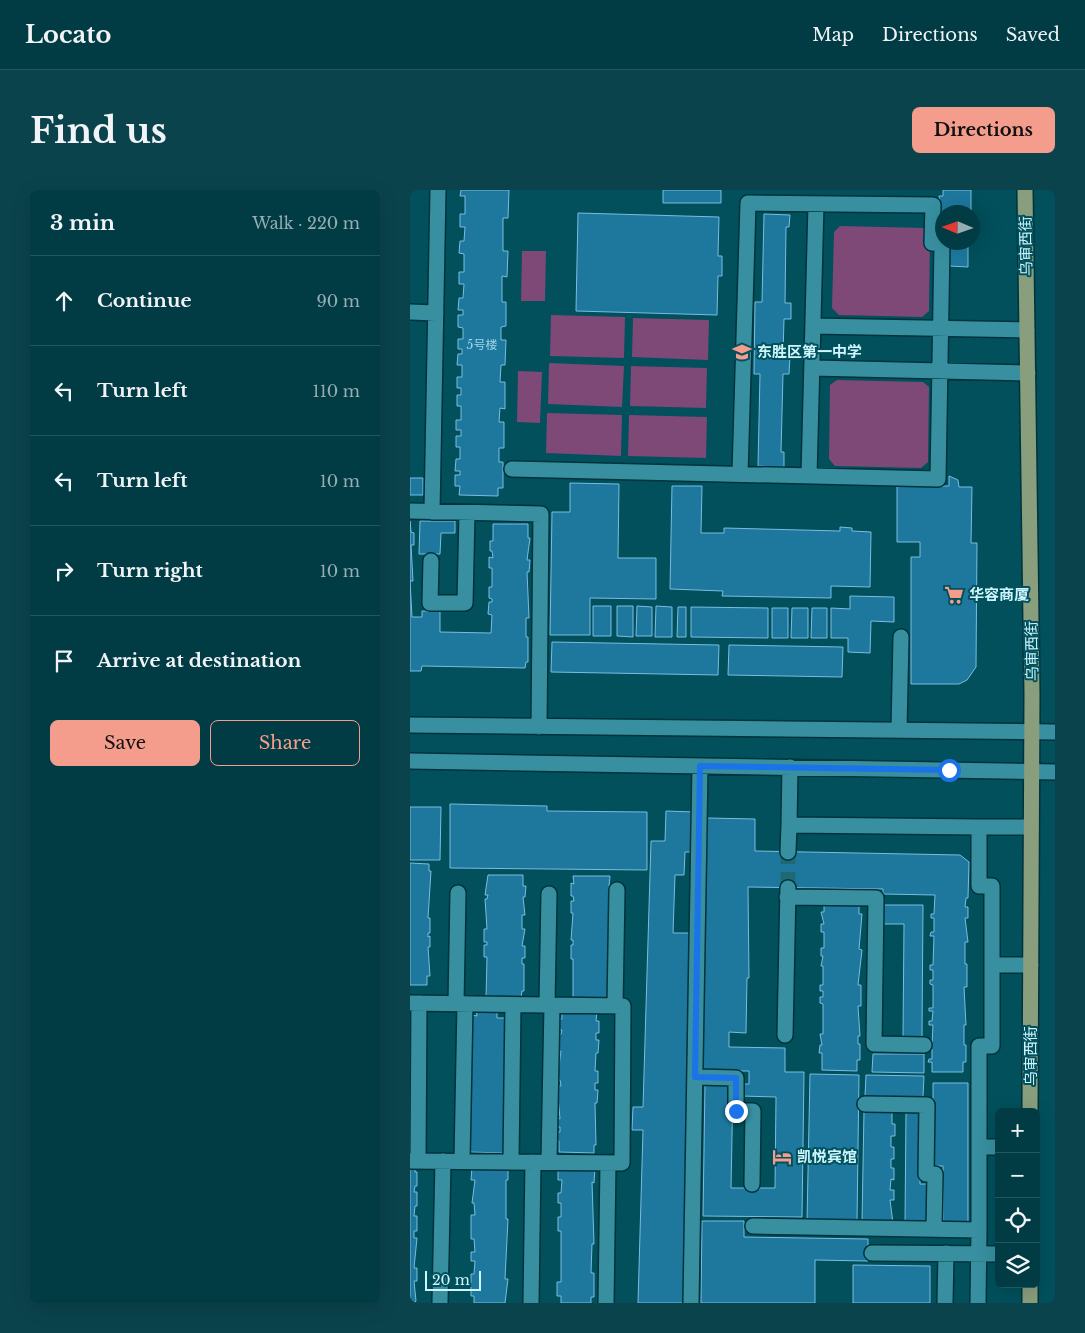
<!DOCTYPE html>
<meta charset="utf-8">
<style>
:root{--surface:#013c45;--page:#0b434c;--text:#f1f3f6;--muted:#96adb3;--line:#23565e;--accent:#f49d8c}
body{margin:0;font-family:"Libre Baskerville","Noto Sans SC",serif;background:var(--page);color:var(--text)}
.controls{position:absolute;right:15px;bottom:15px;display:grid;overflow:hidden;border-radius:8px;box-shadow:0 5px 20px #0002}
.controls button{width:45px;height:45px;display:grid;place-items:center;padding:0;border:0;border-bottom:1px solid var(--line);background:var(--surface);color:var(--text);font:25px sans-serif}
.compass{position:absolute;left:525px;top:15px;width:45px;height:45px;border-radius:50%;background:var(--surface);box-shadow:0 5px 20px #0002;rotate:272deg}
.scale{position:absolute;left:15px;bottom:12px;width:56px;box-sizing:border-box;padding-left:5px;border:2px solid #cef6fe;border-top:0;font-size:14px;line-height:18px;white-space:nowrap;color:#cef6fe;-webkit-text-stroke:4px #01505c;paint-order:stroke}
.stop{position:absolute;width:15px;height:15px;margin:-11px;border:4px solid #1a73e8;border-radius:50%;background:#fff}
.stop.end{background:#1a73e8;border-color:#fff;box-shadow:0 1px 5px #0008}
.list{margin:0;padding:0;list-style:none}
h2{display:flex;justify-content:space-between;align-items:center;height:65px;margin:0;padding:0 20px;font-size:21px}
h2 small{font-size:16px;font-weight:400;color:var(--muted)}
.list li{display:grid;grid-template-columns:32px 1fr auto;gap:15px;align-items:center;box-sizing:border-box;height:90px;padding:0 20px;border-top:1px solid var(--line)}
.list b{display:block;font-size:19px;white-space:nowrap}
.list em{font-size:16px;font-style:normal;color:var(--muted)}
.actions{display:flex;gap:10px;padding:15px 20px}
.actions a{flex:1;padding:11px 0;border:1px solid var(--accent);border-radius:8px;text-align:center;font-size:18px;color:var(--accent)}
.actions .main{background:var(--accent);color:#111}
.icon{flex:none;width:28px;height:28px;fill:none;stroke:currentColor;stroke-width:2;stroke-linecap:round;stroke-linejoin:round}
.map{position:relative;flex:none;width:645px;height:1113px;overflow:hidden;border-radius:8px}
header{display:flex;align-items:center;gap:30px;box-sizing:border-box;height:70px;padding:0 25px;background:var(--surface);border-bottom:1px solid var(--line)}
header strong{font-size:24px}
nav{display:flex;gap:28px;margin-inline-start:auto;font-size:18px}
.intro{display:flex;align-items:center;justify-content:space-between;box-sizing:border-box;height:120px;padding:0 30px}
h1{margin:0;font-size:35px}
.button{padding:12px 22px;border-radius:8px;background:var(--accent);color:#111;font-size:18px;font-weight:700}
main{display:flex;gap:30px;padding:0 30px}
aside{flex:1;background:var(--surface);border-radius:8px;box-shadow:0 5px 20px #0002}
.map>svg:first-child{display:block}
</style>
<header>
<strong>Locato</strong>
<nav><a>Map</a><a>Directions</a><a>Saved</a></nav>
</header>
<div class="intro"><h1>Find us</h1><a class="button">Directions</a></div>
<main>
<aside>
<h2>3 min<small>Walk · 220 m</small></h2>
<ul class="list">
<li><svg class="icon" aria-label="ahead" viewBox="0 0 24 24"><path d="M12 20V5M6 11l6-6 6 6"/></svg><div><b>Continue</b></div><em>90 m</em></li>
<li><svg class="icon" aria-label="left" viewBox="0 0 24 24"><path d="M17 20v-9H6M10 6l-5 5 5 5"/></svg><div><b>Turn left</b></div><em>110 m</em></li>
<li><svg class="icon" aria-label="left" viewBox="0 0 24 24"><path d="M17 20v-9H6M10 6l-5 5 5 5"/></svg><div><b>Turn left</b></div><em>10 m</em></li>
<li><svg class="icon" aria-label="right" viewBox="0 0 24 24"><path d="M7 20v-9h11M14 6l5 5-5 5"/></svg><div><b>Turn right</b></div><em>10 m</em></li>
<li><svg class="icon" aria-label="arrive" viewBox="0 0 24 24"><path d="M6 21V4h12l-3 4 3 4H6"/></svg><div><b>Arrive at destination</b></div></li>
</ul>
<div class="actions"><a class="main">Save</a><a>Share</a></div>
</aside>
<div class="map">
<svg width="645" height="1113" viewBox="0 0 645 1113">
<rect width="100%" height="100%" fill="#01505c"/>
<path fill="#7e4877" d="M430,36L515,38L520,43L519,121L512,127L429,125L422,118L424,42Z
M112,61H136L135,111H111Z
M141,125L215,127L214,168L140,166Z
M223,128L299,130L298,170L222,167Z
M139,173L214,176L212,217L138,214Z
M221,176L297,178L296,218L220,216Z
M108,181L132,182L130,233L107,232Z
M427,190L513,192L519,197L518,272L511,278L425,276L419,269L420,195Z
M137,223L212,225L211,266L136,263Z
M219,225L297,227L296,268L218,266Z"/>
<path fill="#1e789e" stroke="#79bde1" d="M51,0H99L98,28H93V61H98L97,87L92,86V112H96V136L91,137V150H96L95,175H91L90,192H95V219L90,218L89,232H94V258H89V272H93V298H88V306L49,305L50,296H45V285H50V281H45L46,269H50V257H46V246H51V240H46V230H51V216H47V205H51V198H47V187H52V175H47L48,164H52V159H48V149H53V138L48,137V125H53V120H48L49,108H53L54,94H49V82H54V64L49,63L50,51H54L55,37H50V24H55V6H50Z
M253,0H311V13H253Z
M533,0H561V22H532V27L529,6H533Z
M168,23L309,27L308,66H312V86H308L307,125L166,121Z
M354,24L380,25L379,37H376L375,113H381V129H374L373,166H380L379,184H373L371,262H374V277L348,276L350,184H344L345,112H352Z
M539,52H558V77L539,76Z
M539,286L548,290L549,297H562L561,353H567L566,477L557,490L549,494H501V367H510V352H487V296H539Z
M0,288H13V305H0Z
M160,293L209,294L208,368H246V409L180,408V445H140L142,322H160Z
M262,296H292L291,343H314V338L430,341V337L442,338V341L461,342L460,397L421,396V408L312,406L313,401L260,399Z
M0,331L1,342L4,343V355H1L3,391H0L2,427H12V421H30V442L81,443L82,425L78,424L79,412H82V409L79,408V397H82V378H79V367L83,368L82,361H80V351H83V334H118V348H120L117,370H120L119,382H117L119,428H116V447H118V472H116L115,478L12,476L11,481H0Z
M10,331H45V343H31L30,364H9Z
M440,406L484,407V432L461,431L460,463L438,462V448H421V418L440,419Z
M183,416H201V446H183Z
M207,416H223V447L207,446Z
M227,416L242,417V446H226Z
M246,416L262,417V447H245Z
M268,417H276V447H267Z
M281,417L358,418V448L281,447Z
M362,418H378V448H362Z
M382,418H398V448H381Z
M402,418H417V448H401Z
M142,452L309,455L308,485L141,482Z
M319,455L433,457L432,487L318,485Z
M40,614L137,616V621L237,622V680L40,678Z
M0,617H31L30,670H0Z
M256,621L284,622L282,662H275L274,685H265L263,743H285L275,1113H228L233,940H222L223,917H233L241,651H255Z
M297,628L345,629V661L550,665L559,672L558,708H556L555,717H558V728H555L558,752H555V774H557V797H554L556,835H554V855H556V872H553V882H522V872H518L519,869H522V859L519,858V856L522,855L523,835H519V831H522L523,821H519V818H523V795L520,794V790H523V780H520V775H523L524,746H520L521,742H524V728H521V724H524L525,705L473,704V699L338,697L339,788H337L336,843L319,842V857L375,858V882H394L392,1027L293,1026L295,893L323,894L321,998H365L366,907L331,906V894H339V881H292Z
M0,673L19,674V681H21L18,728H20V743H18V747L20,746V757H18L20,786H17V795H0Z
M78,685H113V696H116L115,707H113L115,725H112V739H115L112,756H115V768H112V774H114V801H112L111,808H76L77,767H74V755H77V752H74V739H77L75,709H77L78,705H75Z
M163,686H200L199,696H202L199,809H163V769H161V755H163V750H161L163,723H161V711H164L163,706H161V693L164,694Z
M414,712L449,713V724H452L449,759L452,760L448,795H451V816H448L450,846H448V854H450V870H447V881L412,880V863H409L410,855H412L410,844H413V814L410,813V807H413V801H410V795H413V776H411L413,766H411V758H414V742H411V734H414L411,722H414Z
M469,715H513L512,847H493L494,734H469Z
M66,820L87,821V828H96L94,963L59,962L62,825L67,826Z
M152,821L187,822L186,831H189V843H186V850H189L188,863H186L185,881H188V893H185V900H188L187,913H185L186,955H184V963L149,962V951L146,950V942H150V937H147V928L150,929L147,896H151L150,890H147L151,861L148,862V844H151L152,840H148L149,829H152Z
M463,864H514V883L462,882Z
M400,884L449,885L447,1032L397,1031Z
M456,885L514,886L513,907L455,906Z
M523,893H558V1036H533V976H523Z
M454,921H482V934H485V946H481V957H484V969H481V978H484V990L481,989L480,1000H484V1010H480L483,1033L452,1032Z
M496,921H510V994H520V1032H495Z
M0,975H5V982H7V996H5L4,1002H7V1016H5L4,1026H7V1041H4V1048H7L4,1078H7V1091H4L6,1111L4,1113H0Z
M62,977H98V990H96V1029H98L95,1089H98L95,1113H64V1106H61V1084H64L65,1071H61V1062H65L64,1049H61V1025H65L64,1013H62L65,990H61Z
M148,978H185L184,993L182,992L184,1054H182L181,1083H184V1107H181V1113H151V1106H147V1092H151V1041H148V1027H151V1013H148V1003H151L152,990H148Z
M292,1031H334V1047L458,1049V1071L405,1070V1113H291Z
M443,1075L520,1076V1113H443Z"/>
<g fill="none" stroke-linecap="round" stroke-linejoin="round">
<path stroke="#206974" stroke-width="15" stroke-dasharray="15 8" stroke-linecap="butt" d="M378,697V662"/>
<g stroke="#00333c" stroke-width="18">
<path id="minor" d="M0,122L26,123
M403,136L617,140
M402,178L618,183
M102,279L528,289L532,54L522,53L523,15L338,13L330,284
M399,286L406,14
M0,321L131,324L129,537
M22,322L28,0
M21,371L20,413H55L57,323
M0,535L645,542
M489,540L491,447
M0,571L645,582
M380,577L379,635L569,637
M378,662L379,635
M377,707L466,708L464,854L514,855
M582,775H621
M0,813L213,816L212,973L0,971
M46,814L48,703
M137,815L139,704
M205,816L207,700
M375,845L378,698
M285,887L326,888V921H343L342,994
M455,914L517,915L516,984H525L524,1039
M569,957H589
M8,971L9,813
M52,971L55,814
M101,972L103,815
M139,972L142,815
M343,1036L569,1040L568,1113
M569,1040V856H582V696H569V637H621
M462,1063L589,1064
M30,1113L33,971
M121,1113L123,972
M196,1113L198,973
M281,1113L290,576
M535,1113L536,1063"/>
</g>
<g stroke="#00333c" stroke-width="18">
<path id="major" d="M615,0L622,504L620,922
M620,1113V1094"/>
</g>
<use href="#minor" stroke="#378f9f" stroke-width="15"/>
<use href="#major" stroke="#889e7c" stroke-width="15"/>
</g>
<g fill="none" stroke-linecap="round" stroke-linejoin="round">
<path stroke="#1a73e8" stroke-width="6" d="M326,921V888L285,887L290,576L539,580"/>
</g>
<defs>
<g id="school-bare" transform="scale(1.5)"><path d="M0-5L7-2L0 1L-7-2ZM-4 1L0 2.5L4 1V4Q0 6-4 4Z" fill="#f49d8c" stroke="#01505c" stroke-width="2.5" paint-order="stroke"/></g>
<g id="supermarket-bare" transform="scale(1.5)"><path d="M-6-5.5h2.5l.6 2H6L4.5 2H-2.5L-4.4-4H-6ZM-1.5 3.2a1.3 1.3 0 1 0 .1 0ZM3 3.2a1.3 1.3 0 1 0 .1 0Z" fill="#f49d8c" stroke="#01505c" stroke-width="2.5" paint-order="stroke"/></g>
<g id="hotel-bare" transform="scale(1.5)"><path d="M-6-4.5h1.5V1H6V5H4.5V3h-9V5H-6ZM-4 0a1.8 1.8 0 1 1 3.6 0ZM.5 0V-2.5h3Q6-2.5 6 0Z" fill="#f49d8c" stroke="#01505c" stroke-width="2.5" paint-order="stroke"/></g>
</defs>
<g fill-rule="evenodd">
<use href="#school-bare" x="332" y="162"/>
<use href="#supermarket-bare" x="544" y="405"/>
<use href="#hotel-bare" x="372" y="967"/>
</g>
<g text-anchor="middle" stroke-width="4" stroke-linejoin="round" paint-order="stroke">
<g font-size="12" fill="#a2d6e6">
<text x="72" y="159">5号楼</text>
</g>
<g font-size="15" fill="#cef6fe" stroke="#01505c">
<text transform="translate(616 56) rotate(-91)" y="5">乌审西街</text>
<text transform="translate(622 461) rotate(-91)" y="5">乌审西街</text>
<text transform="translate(621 866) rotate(-90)" y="5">乌审西街</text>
</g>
<g font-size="15" font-weight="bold" fill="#cef6fe" stroke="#01505c" text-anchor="start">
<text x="347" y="167">东胜区第一中学</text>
<text x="559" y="410">华容商厦</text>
<text x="387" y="972">凯悦宾馆</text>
</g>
</g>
</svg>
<div class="controls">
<button>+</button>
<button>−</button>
<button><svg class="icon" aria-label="locate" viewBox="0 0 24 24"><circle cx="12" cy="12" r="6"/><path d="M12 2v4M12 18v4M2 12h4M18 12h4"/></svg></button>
<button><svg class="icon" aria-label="layers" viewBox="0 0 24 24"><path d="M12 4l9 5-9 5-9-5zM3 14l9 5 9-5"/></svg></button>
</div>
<svg class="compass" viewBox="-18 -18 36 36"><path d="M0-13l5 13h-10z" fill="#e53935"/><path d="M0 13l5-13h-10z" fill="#96adb3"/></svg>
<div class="scale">20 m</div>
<div class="stop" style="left:539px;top:580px"></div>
<div class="stop end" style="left:326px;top:921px"></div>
</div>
</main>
